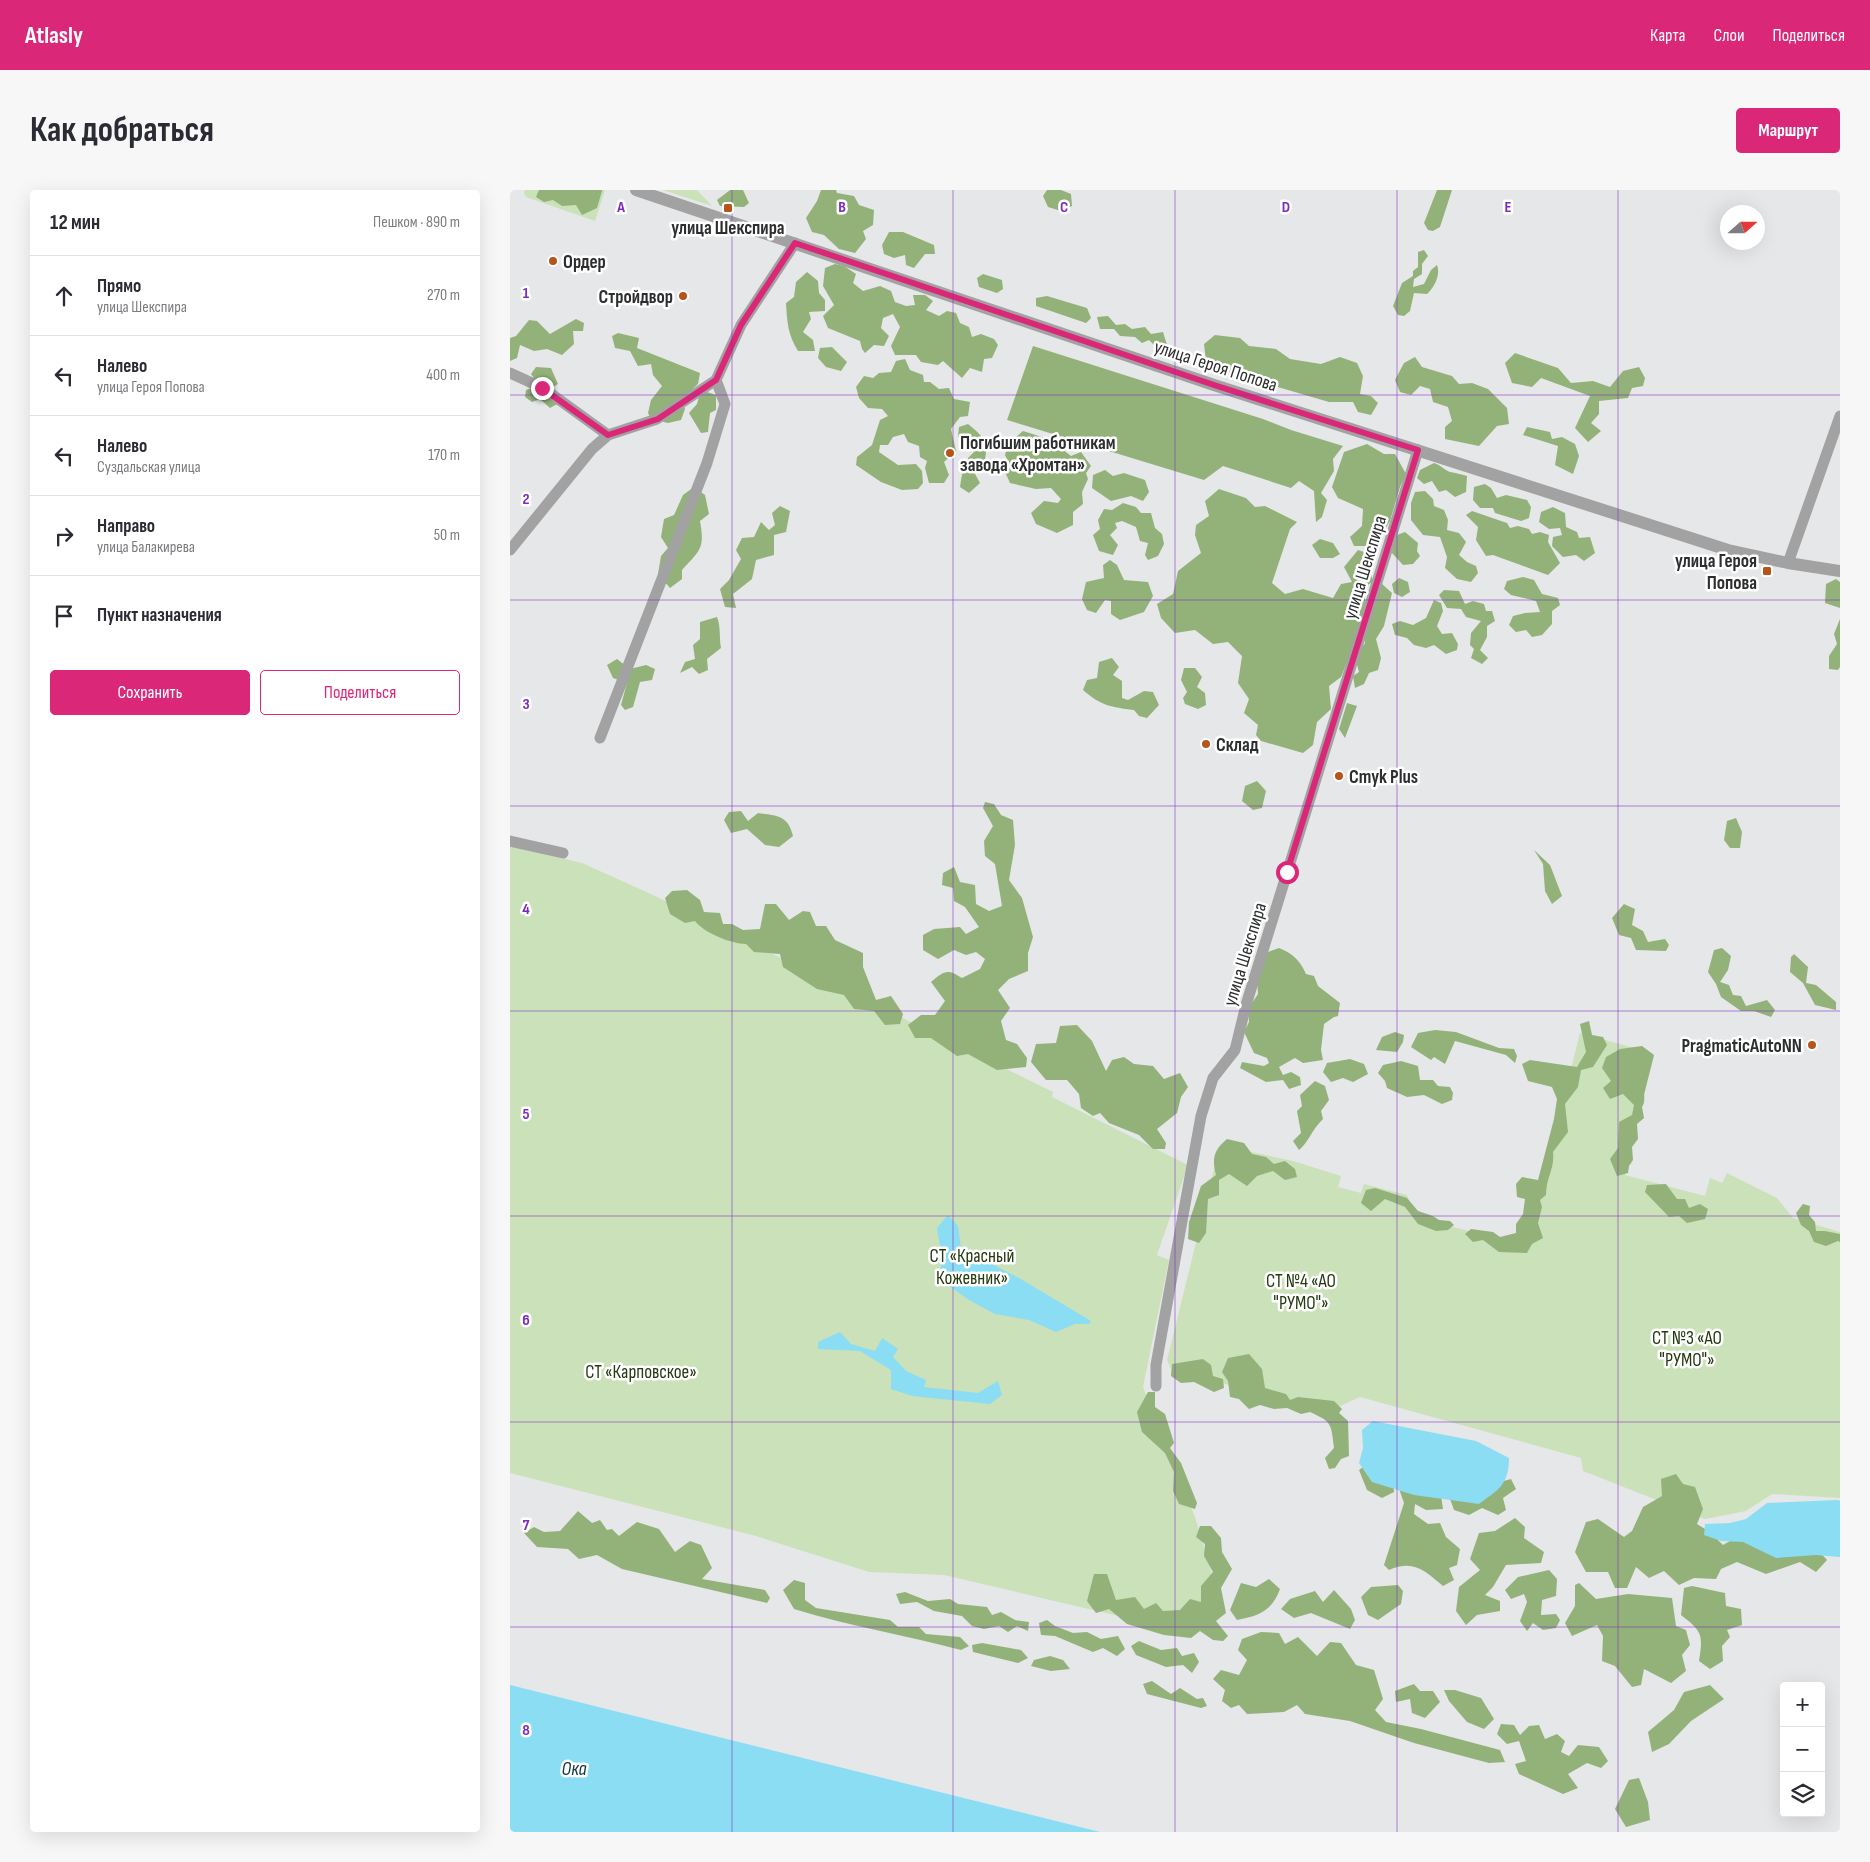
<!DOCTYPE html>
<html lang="ru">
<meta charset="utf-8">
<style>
:root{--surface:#fff;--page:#f7f7f7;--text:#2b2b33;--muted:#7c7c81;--line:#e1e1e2;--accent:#db2777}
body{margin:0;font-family:"Sofia Sans Condensed",sans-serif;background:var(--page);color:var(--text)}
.controls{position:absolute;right:15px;bottom:15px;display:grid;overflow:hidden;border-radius:5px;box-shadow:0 5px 20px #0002}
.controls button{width:45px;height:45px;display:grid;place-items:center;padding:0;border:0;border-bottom:1px solid var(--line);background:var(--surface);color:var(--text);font:25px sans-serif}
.compass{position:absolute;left:1210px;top:15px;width:45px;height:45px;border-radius:50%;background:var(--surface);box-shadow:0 5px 20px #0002;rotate:69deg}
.stop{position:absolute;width:15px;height:15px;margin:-11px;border:4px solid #db2777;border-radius:50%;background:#fff}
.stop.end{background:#db2777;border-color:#fff;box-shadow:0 1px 5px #0008}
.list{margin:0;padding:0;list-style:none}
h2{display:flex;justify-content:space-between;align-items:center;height:65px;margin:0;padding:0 20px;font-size:21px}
h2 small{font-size:16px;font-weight:400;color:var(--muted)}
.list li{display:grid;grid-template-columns:32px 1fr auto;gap:15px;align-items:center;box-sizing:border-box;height:80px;padding:0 20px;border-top:1px solid var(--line)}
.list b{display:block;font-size:19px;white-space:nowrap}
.list p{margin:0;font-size:16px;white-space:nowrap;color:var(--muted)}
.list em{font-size:16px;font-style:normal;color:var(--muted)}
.actions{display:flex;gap:10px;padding:15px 20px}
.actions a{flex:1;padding:11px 0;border:1px solid var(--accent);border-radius:5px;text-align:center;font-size:18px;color:var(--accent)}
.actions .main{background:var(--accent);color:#fff}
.icon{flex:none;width:28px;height:28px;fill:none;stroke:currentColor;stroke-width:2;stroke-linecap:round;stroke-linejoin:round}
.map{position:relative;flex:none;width:1330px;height:1642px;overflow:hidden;border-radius:5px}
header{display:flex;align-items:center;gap:30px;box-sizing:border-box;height:70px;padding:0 25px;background:var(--accent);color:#fff}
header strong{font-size:24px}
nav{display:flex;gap:28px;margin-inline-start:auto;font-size:18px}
.intro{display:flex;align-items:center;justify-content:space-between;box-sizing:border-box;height:120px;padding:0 30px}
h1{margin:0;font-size:35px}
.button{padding:12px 22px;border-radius:5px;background:var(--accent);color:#fff;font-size:18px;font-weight:700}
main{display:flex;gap:30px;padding:0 30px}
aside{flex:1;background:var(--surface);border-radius:5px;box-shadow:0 5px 20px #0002}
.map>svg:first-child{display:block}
</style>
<header>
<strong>Atlasly</strong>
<nav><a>Карта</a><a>Слои</a><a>Поделиться</a></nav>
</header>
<div class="intro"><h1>Как добраться</h1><a class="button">Маршрут</a></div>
<main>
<aside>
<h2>12 мин<small>Пешком · 890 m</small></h2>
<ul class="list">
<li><svg class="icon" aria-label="ahead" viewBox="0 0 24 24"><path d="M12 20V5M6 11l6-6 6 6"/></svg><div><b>Прямо</b><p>улица Шекспира</p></div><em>270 m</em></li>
<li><svg class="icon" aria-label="left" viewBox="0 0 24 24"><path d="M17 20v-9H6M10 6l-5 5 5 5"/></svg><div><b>Налево</b><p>улица Героя Попова</p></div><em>400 m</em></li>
<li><svg class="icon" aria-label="left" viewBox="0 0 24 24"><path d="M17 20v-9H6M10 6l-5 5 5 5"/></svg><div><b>Налево</b><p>Суздальская улица</p></div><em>170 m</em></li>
<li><svg class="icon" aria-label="right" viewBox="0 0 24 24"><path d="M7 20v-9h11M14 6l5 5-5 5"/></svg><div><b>Направо</b><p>улица Балакирева</p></div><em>50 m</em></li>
<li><svg class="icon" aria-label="arrive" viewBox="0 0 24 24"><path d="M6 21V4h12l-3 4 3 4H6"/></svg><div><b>Пункт назначения</b></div></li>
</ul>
<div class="actions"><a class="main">Сохранить</a><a>Поделиться</a></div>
</aside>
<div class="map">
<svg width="1330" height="1642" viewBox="0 0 1330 1642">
<rect width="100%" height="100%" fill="#e6e7e9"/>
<path fill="#cbe1ba" d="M15,0H95L85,31L16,7L14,3Z
M153,0H187L202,16Z
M0,656L72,673L143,705L543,902L542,907L678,975L647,1065L659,1070L633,1197L685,1327L711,1415L677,1442L434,1385L359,1382L246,1346L0,1283Z
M1070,843L1142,863L1115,985L1195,1006L1200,988L1212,993L1217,983L1267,1008L1283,1028L1330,1042V1308L1262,1304L1236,1321L1195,1329L1073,1281L1071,1268L850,1207L817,1222L661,1179L657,1170L710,955L783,971L831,986L828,997L851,1003L854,994L897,1005L905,1027L1016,1056Z"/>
<path fill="#93b279" d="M29,0H92V1L87,18L72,25L66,15L52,16L43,10L34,12L26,7Z
M220,0H233L239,13L234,17L210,16L207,10Z
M311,0H326L327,3L344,6L349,15L364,20L363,35L353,41L356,49L345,63L329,59L314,45L302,42L296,28L307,11Z
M537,0H551L561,4L562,16L551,21L538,17L533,6Z
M927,0H942L930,37L923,41L918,40L914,33Z
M379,42H393L424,55L425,64H415L404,78L396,75L395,65L384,68L374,64L372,55Z
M914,60L918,66L912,74V84L904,89L903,97L914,94L921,80L927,75C931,85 924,98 917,104L904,103L900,121L894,126L888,125L883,116L892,93L903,86V81L908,77V62Z
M325,74L334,76L346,84L343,93L353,101L370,96L381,101L385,112L396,116L405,115L403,105H415L423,111L416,120L429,126L437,121L446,123L450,133L459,137L462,147L471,144L484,149L488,155L482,168L474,169L472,182L460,178L452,188L433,171L428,175L411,172L406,165H385L381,156L390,137L383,124L373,128L371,138L379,146L374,156L364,155L355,163L352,159L350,151L318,138L313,126L324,115L313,96L315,78Z
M297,82L308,91L309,103L315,110V121L299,122L301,129L293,142L303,150L305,161H288C278,145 277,132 276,113L284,107L286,92Z
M473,84L492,90L493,99L487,103L469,97L467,88Z
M537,106L577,118L581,128L576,133L526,116V108Z
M598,126L606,135L615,134L622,139L635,137L641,144L653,142L657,155L645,156L639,150L632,153L625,147L610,146L604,139H590L587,127Z
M66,129L74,133L73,141H63L64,154L52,165L37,159L24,161L10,155L7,168L0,171V148L6,146L19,130L27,131L40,144Z
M108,143L129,148L127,158L190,183L188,194L171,210L175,219L171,230L158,233L141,229L138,223L141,210L152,196L143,185L141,174L128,176L120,161L105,158L102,146Z
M705,145L730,148L739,156L766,159L780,169L811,174L830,167L847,173L853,186L850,204L861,206L868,213L861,225L848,222L843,212H819L720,183L696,171L694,154Z
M523,156L753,229L781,240L833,256L823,269L824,281L811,303L817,310L812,327L806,332L804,301L789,291L781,298L713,276L694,290L497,230Z
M322,157L337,172L331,181L316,177L308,168L310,158Z
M1005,163L1048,178L1061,193L1083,191L1100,197L1113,181L1129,177L1135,188L1133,196L1122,198L1118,208L1089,211V224L1081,233L1091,241L1078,252L1065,238L1080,206L1031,188L1022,197L1002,193L995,173Z
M905,167L912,177L942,186L949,194L962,193L978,199L997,218L999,234L987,236L969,256L935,249V237L942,231L938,217L923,212L920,199L910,196L901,205L890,202L885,190L894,173Z
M395,169L400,180L413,185L414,192H420L429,199L439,198L444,209L460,212L458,226L450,227L441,239L446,261L434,272L439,285L434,293H419L415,278L417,271L410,267L409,256L398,252L394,244L383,247L378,255H370L369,262L388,275L406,274L412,281L413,293L408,299L392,300L371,292L346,275L347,267L362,255L370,230L378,226L372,219L358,218L349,208L346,197L354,186L363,188L369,183L381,182L386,171Z
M26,177L41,178L48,194L43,197L49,213L40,218L30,209L22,212L15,207L16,200L30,196L21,184Z
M191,200L206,205V220L200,223L198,242L191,243L179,223L187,214Z
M458,234C477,249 479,255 473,278L464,282L470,293L459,303L450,297L452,284L460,279L458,268L464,262L448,247L449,237Z
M1017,237L1040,242L1042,249L1052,247L1065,254L1069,266L1063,284L1045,275L1048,256L1013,245Z
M513,241L535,248L544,261L552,259L561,266L571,262L581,276L576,283L578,289L572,302L573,314L563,322V335L547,343L526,334L521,323L534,311L548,313L551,309L541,298L526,299L500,293L495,282L501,277L495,265L498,254Z
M857,254L874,264H885L896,284L890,297L880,331L865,356H844L840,347L852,336L853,319L828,308L822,297L834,262Z
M924,273C931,275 934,280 940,282C946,283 951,284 957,286L956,302L945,307L936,300L929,302L922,291L914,294L907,288L910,280Z
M595,280L603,286L614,283L635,290L639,302L633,311L621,306L601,311L582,298L583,285Z
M975,294L981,298L987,308L996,305L1017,310L1021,317L1019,328L1011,331L985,323L983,318H970L963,310L964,297Z
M184,297L195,305L199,324L190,331C195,359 190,360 172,380V389L160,398L148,384L151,366L158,358L151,347L154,329L164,325L173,305Z
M709,299L736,308L745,317L755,316L787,332L780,339L762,393L775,404L793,399L823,408L831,394L842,392L834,377L848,360L854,362L852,374L859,378L863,391L852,400L856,412L845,452L831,487L819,496L821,519L807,532L803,555L793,563L751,551L746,545L748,535L734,523L739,509L728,493L732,466L718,452L703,454L685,440L665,443L651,428L647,414L663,404L668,381L691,363L685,345L686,335L699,326L695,311Z
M915,301L923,309L924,316L934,320L938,330L937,340L949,343L956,352L949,365L957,372L966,376L968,383L961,392L947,389L935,378L937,367L930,347L913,345L901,330V313L905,302Z
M613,313L626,317L631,323H641L645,338L652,344L654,354L648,366L638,370L635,365L638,353L630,351L626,337L612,331L605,333L607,338L600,345L608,355L603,365L589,361L583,345L590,339L588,330L594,319L602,320Z
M270,316L280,321L276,342L264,345V365L246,370L242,389L223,404L226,418L215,417L210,399L219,390L231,369L226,360L232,348L244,347L251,332L259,340L265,335L262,323Z
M1043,317L1055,323L1056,337L1067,342L1069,348L1080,347L1085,363L1074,371L1066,365L1053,367L1042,356L1043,347L1052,345L1050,338L1039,339L1029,332L1031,322Z
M962,321L997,333L1000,338L1008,336L1019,339L1022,344L1030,342L1039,345L1038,352L1050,373L1038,385L983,365L976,366L966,350L968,337L956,325Z
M895,342L908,353L907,361L910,366L903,374L893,375L882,363L884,346Z
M810,349L823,353L830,364L823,368H810L802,355Z
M600,370L607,375L614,390L638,392L643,406L634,422L610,430L601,424V411L595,410L586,423L577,420L572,409L576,392L594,388L593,375Z
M1013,387L1024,390L1032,404L1048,408L1050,415L1042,421V434L1032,445L1022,447L1016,440L1006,442L999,435L1003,426L1015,423L1030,422L1026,411L1001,405L994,399L997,391Z
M889,388L898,392L900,402L892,407L884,403L882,394Z
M1326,389L1330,392V418L1315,413L1316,394Z
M871,393L882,403L874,436L866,449L871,468L868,480L859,483L854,494L845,498L843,486L849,482L845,467L855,453L853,442Z
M934,400L949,401L955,414L963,411L974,414L976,421H982L985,431L977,436V447L970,460L978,468L972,474L961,468L964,459L960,455L961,443L971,431L956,427L951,419L937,418L929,405Z
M924,410L931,413L933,421L927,436L932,444L942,443L948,454L947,460L936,464L924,455L916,458L904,455L897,448L885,445L882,434L890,431L903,435L916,428Z
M207,427C211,437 209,447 211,458L197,469L198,480L189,484L182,477L170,483L175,472L185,469L183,455L190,449V432Z
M1330,429V477L1328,480L1319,479V466L1327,454L1324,444Z
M602,468L609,477L603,485L612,491V508L618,510L634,501L643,502L649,515L637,528L629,526L624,520C601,517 591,516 573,500L577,490L587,488L589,472Z
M107,469L120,479L136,475L145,479L142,490L130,492L123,517L115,520L111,515L117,493L103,488L97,475Z
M674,478H685L692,487L687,497L695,503L696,515L688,519L675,514L673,508L677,502L671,490Z
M837,513L847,516L835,548L829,539Z
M747,591L756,601L752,618L743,620L732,611L735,596Z
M475,612L484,614L491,625L503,630L505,655L499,690L512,708L523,747L518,763V781L499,789L488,800L500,818L491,831L496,850L507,854L517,868L516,877L487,880L458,864L447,866L421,848H405L398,835L411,825H425L435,811L421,792C434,781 437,778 452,788L470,779L475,769L466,762L456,765L444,760L428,769L413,760V745L424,739L450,737L456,744L469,737L455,717L444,711L443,698L432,695L433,683L444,677L450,692L465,695L466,714L479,721L492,716L485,674L475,666L474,651L483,636L473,618Z
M231,621L238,631L248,623C267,626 278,625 283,646L269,657L255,655L237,639L221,643L214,630L219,622Z
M1226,628L1232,642L1230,658H1220L1214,650L1217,631Z
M1024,660L1040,675L1052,706L1042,714L1035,701L1033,674Z
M177,700L190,710L194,722L210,723L213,734H222L233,740L250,739L255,714H266L279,730L293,721L300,722L306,736H316L325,750L353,763V777L366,810L381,806L393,824L390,834L375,835L364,821L344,819L334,805L307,799L273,777L270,764L244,762L236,754C222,754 194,743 185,731L175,733L160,724L155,708L162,701Z
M1114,714L1125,719L1122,735L1133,741L1138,752L1155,749L1159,755L1156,761L1126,760L1121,748L1109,745L1102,728Z
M769,758C782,763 790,770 796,784L804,786L808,796L830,813L828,826L824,827L814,834L811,860L813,870L793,873L785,868L769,877L773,885L781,882L790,887L791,895L779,899L773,890L756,892L730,878L732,872L754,876L759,873L757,868L744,863L734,842L739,832L738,819L748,804L747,789L758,762Z
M1212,758L1221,766L1218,780L1210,792L1219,795L1223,805L1231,806L1236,816L1257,810L1265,820L1261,827L1244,821H1231L1211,807L1206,794L1198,782L1204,760Z
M1284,764L1298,777L1296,793L1306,795L1326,812V820L1305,815L1293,793L1280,782L1281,767Z
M1079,831L1082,845L1093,847L1097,855L1083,877L1071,880L1068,897L1055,914L1058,942L1043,962C1045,979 1036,987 1036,1005L1030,1010L1032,1017L1028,1033L1033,1048L1022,1054L1017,1063L989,1062L973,1050L963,1052L955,1044L961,1039L983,1042L990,1047L1006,1043V1034L1013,1024L1015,1009L1007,1007L1006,994L1012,987L1028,990L1044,929L1047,909L1042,897L1018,891L1012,874L1020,870L1067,877L1076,862L1070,834Z
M567,835L582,851L596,881L602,870L614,867L624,874L643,876L654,889L670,883L678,897L671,907L667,923L647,939L656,953L655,959H643L629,945L599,933L590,923L583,926L571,918L569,904L557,890H536L521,872L526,854L546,853L550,836Z
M925,840L946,842L989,858L1004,859L1007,866L1005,873L996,865L945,851L935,874L924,867L921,870L901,857L908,843Z
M885,842L894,845L893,852L887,862L866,860L872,847Z
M1132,856L1144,865C1141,878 1138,888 1135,901C1133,907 1136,911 1132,917L1134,928L1127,934L1128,949L1122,957L1123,970L1119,976L1118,983L1107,986L1100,969L1108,958L1109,932L1122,925L1124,915L1113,904L1100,909L1093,898L1101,891L1092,878L1096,867L1110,859Z
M840,869L854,874L858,884L843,892L833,888L821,892L813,882L817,873Z
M891,871L908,876L910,890H923L928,896L940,897L943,903L942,910L932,914L914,905L897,907L877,898L875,891L868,883L873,875Z
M805,891L815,896L819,910L811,921L813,929C802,939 799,952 789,960L783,951L791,943L787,921L792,916L790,905Z
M717,949L734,953L742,964L756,967L764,974L775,971L785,979L787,987L775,990L763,981L747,986L737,996L719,984L709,990V1005L698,1009L696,1043L689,1053L678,1049L679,1032L691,996L706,985C702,969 703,961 717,949Z
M1156,994L1167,1009H1175L1179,1018L1190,1014L1198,1019L1195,1029L1177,1033L1169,1026L1159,1027L1135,1002L1137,995Z
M865,998L897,1008L908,1021L923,1026L929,1030L940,1031L944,1035L938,1040L926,1041L908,1034L895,1017L875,1009L861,1021L851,1013L856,1000Z
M1293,1014L1300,1016L1299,1025L1305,1032L1306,1041H1315L1330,1044V1052L1328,1051L1316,1056L1304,1052L1299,1041L1291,1035L1286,1023Z
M739,1164L752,1179L755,1198L776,1204L780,1210L788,1207L824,1211L832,1219L829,1223L838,1231L839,1266L831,1269L825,1278L819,1279L815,1268L824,1258C821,1233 822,1232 800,1222L791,1224L777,1218L764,1219L750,1215L739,1219L729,1209L720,1207L718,1191L712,1182L718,1168Z
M693,1169L701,1175L703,1186L713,1189L714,1198L704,1202L684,1192L671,1193L661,1186L662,1174Z
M638,1202H645V1217L655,1224L664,1253L660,1258L671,1273L687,1313L685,1319L669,1314L663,1301L664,1282L655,1263L632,1242L627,1222Z
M856,1275L883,1290L884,1302L872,1308L857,1300L849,1280Z
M1166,1284L1173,1294L1185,1297L1193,1319L1187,1334L1200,1342L1213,1355L1227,1347L1308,1360L1317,1370L1306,1382L1290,1372L1256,1384L1227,1372L1211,1379L1206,1389L1184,1388L1169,1395L1154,1381L1139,1388L1126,1377L1117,1398H1105L1098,1382H1076L1065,1362L1076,1332L1088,1329L1114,1347L1122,1341L1133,1317L1152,1306L1151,1289Z
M1001,1289L1006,1299L993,1308L996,1320L988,1325L972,1318L959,1325L944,1320L939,1306Z
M888,1296L931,1305L933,1319L916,1320L905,1314L904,1324L918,1334L930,1333L936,1347L950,1359L947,1375L939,1378L944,1390L933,1396C915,1381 904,1369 879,1380L874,1375L894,1313Z
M68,1321L82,1333L90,1330L97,1340L102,1339L109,1346L127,1332L149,1339L165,1362L180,1351L191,1355L202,1378L192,1389L255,1400L260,1408L257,1413L112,1379L87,1365L69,1369L58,1359L27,1357L14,1343L24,1337L34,1342L50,1341Z
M1005,1328L1015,1337L1014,1348L1034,1362L1031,1373L996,1375L983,1397L975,1405L990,1411V1421L967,1425L956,1435L946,1421L949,1397L970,1380L960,1369L969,1343L985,1341Z
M690,1336H701L711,1348L712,1362L722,1379L711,1398L716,1423L706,1431L718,1446L713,1451L703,1450L690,1441L681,1448L654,1445L617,1434L599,1419L586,1423L577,1411L584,1384H597L606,1410L625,1407L634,1419L646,1413L653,1421L670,1420L680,1409L691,1412V1396L703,1382L694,1366L695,1354L686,1347Z
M1039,1380L1047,1389L1046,1406L1032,1410L1031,1425L1046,1424L1050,1430L1046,1438L1033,1440L1023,1433L1017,1441L1010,1431L1017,1412L1014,1404L1001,1409L995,1400L1008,1387Z
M759,1389L770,1399C762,1421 749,1426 727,1430L720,1420L731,1393L746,1397Z
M284,1390L295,1393V1410L306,1418L380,1430L388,1437H409L416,1444L450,1447L459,1456L451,1460C396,1445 338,1436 284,1419L273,1400Z
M1069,1393L1086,1409L1118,1404L1162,1408L1166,1436L1176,1440L1180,1455L1172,1465L1176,1481L1161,1493L1134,1479L1131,1495L1122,1497L1105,1476L1092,1471L1093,1446L1087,1435L1062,1446L1055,1433L1065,1416V1395Z
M888,1395L893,1401L891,1414L868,1430L858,1425L851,1407L861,1397Z
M1182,1396L1215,1403L1216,1416L1231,1419L1232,1435L1217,1440L1220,1447L1212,1456L1213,1471L1200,1479L1189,1471C1193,1445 1193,1442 1171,1425L1174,1398Z
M824,1400L841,1419L845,1430L840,1439L801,1423L784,1428L771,1419L780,1409L805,1401L813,1412Z
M395,1402L418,1411L440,1409L448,1414L477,1417L482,1425L491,1422L505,1430L519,1432L518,1441L507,1436L498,1442L489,1436L474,1439L462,1436L452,1426L424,1421L407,1412L390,1414L386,1404Z
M537,1430L545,1436L563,1443L577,1442L591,1449L608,1446L615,1459L607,1466L593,1458L583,1462L545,1446L531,1445L529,1433Z
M751,1442L769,1443L775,1454L788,1447L807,1466L820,1452L831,1453L846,1475L864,1480L873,1509L865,1520L876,1532L911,1539L990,1560L995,1572L979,1573L904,1553L840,1531L795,1524L787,1515L774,1522L737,1524L729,1515L721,1518L712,1511L715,1500L703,1489L711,1480L729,1485L737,1470L728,1460L732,1449Z
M629,1451L651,1460L667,1458L672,1466L684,1463L689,1472L682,1483L673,1475L656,1477L626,1465L621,1456Z
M472,1453L511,1460L518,1468L508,1473L463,1462L462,1455Z
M540,1466L553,1470L560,1479L541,1481L521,1476L524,1470Z
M642,1491L661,1504L670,1498L687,1509L693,1508L697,1516L691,1518L637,1504L633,1494Z
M904,1494L910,1501H923L930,1512L915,1528L902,1523L900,1509L886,1512L885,1501Z
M1200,1495L1214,1509L1181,1531L1159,1554L1142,1562L1138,1542L1164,1520L1174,1502Z
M934,1500H945L971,1508L984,1529L974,1539L957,1532L939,1511Z
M991,1534L1004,1535L1010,1545L1019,1536L1029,1535L1035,1549L1047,1544L1055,1551L1051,1562L1059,1566L1068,1555L1089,1557L1098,1571L1091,1578L1077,1573L1058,1584L1068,1598L1053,1604L1009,1584L1005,1574L1016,1571L1009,1551L997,1554L987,1544Z
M1129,1588L1138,1612L1140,1630L1116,1637L1105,1619L1119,1590Z"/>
<path fill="#8addf2" d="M438,1025L448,1036L451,1058L509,1088L581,1131L579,1134H565L546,1142L519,1130L485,1124L459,1110L431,1090V1062L427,1038Z
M330,1142L341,1154L365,1161L372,1148L388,1159L383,1167L396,1181L416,1190L414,1197L468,1203L488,1191L492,1205L480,1214L402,1206L381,1199V1180L350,1161L308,1159V1152Z
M863,1231L966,1251L999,1268C999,1295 988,1300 969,1314L904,1305L862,1292L849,1273L853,1258L852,1240Z
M1328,1310L1330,1311V1367L1306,1365L1266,1368L1233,1352L1211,1351L1194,1345L1195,1334L1220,1333L1236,1329L1257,1313Z
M0,1495L590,1642H0Z"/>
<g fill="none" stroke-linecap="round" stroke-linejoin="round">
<path stroke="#a2a2a3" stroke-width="11" d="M0,183L33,198L98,245
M0,360L82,259L98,245L147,229L206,190L231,135L285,53
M1278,373L1330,226
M90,548L197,273L215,214L206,190
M0,651L53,663
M646,1196V1175L691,926L703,888L725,860L736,815L908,260"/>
<path stroke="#a2a2a3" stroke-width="12" d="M126,0L704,195L1218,360L1278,373L1330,381"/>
</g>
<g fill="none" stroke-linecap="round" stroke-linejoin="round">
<path stroke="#db2777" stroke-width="6" d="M32,198L98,245L148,229L206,190L231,135L285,53L704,195L908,260L777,682"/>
</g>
<path fill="none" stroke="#7b2cbf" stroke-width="1" stroke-opacity="0.55" d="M222,0V1642M443,0V1642M665,0V1642M887,0V1642M1108,0V1642M0,205H1330M0,410H1330M0,616H1330M0,821H1330M0,1026H1330M0,1232H1330M0,1437H1330"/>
<g fill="#b65419" stroke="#fff" stroke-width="2">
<rect x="213" y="13" width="10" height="10" rx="2.5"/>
<circle cx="43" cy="71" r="5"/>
<circle cx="173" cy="106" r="5"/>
<circle cx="440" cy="263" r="5"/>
<rect x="1252" y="376" width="10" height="10" rx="2.5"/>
<circle cx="696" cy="554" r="5"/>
<circle cx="829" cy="586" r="5"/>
<circle cx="1302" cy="855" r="5"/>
</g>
<g text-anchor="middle" stroke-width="5" stroke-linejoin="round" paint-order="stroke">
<g font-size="19" font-weight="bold" fill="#2d2e2f" stroke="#fff" text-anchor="start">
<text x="218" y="44" text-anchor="middle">улица Шекспира</text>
<text x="53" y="78">Ордер</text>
<text x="163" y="113" text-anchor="end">Стройдвор</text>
<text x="450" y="259">Погибшим работникам<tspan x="450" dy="22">завода «Хромтан»</tspan></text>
<text x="1247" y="377" text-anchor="end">улица Героя<tspan x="1247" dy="22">Попова</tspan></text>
<text x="706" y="561">Склад</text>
<text x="839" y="593">Cmyk Plus</text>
<text x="1292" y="862" text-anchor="end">PragmaticAutoNN</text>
</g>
<g font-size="19" fill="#2d2e2f" stroke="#fff">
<text transform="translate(706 175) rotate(18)" y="7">улица Героя Попова</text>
<text transform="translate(854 377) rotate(-73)" y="7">улица Шекспира</text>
<text transform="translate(734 764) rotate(-73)" y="7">улица Шекспира</text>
</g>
<g font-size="19" fill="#253a10" stroke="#fff">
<text x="462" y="1072">СТ «Красный<tspan x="462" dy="22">Кожевник»</tspan></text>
<text x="791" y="1097">СТ №4 «АО<tspan x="791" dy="22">"РУМО"»</tspan></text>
<text x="1177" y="1154">СТ №3 «АО<tspan x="1177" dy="22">"РУМО"»</tspan></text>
<text x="131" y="1188">СТ «Карповское»</text>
</g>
<g font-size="20" font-style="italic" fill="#0f3740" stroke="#fff">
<text x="64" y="1585">Ока</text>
</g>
</g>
<g font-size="16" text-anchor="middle" font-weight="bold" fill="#7b2cbf" stroke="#fff" stroke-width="5" stroke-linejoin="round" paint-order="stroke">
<text x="111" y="22">A</text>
<text x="332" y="22">B</text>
<text x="554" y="22">C</text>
<text x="776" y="22">D</text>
<text x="998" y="22">E</text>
<text x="16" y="108">1</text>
<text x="16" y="314">2</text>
<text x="16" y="519">3</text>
<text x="16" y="724">4</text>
<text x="16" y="929">5</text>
<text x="16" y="1135">6</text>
<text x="16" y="1340">7</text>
<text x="16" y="1545">8</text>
</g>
</svg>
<div class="controls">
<button>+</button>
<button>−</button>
<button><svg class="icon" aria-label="layers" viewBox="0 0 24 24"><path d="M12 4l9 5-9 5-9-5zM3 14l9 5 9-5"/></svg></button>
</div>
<svg class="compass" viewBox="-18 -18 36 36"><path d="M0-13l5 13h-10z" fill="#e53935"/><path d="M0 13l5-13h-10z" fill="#7c7c81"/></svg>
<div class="stop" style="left:777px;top:682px"></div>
<div class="stop end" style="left:32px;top:198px"></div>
</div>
</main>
